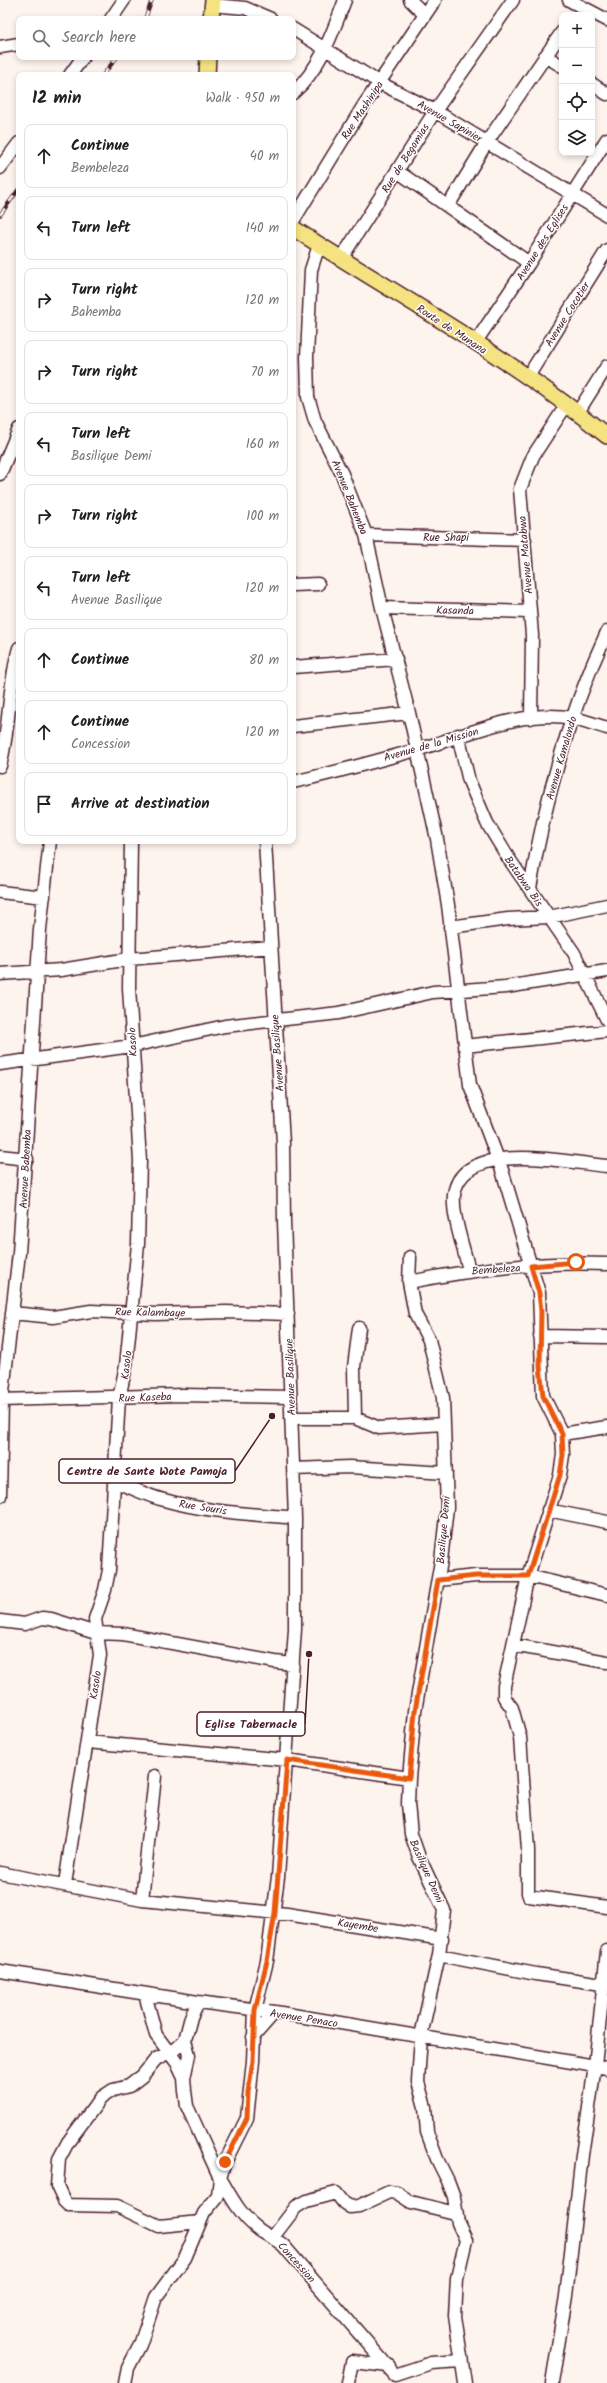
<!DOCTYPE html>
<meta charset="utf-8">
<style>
:root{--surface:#fff;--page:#f6f6f6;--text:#202124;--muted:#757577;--line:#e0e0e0}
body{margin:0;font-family:Kalam,sans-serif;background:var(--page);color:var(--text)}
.controls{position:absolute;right:12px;top:12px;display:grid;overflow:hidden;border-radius:8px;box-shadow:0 2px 6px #0003}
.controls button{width:36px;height:36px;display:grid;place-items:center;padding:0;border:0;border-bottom:1px solid var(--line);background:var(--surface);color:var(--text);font:20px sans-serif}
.stop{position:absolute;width:12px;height:12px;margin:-9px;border:3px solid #ea580c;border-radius:50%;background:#fff}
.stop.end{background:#ea580c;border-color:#fff;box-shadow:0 1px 4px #0008}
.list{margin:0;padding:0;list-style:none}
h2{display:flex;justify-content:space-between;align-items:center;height:52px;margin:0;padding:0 16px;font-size:17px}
h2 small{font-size:13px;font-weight:400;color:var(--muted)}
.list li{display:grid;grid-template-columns:26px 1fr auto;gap:12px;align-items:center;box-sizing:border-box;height:64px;margin:0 8px 8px;padding:0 8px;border:1px solid var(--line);border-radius:8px}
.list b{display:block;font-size:15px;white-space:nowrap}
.list p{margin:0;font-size:13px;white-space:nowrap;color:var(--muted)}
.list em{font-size:13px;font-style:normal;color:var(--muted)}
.icon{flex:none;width:22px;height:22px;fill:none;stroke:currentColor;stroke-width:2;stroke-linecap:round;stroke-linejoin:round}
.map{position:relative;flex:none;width:607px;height:2383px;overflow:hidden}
.search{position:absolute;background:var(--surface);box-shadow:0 2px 6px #0003;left:16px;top:16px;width:280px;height:44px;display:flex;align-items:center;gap:10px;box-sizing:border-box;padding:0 14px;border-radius:8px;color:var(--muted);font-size:15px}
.panel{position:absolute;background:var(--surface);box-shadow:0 2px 6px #0003;left:16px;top:72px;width:280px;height:772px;border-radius:8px}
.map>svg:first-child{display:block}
</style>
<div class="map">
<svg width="607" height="2383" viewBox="0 0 607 2383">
<rect width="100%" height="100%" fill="#fef4ee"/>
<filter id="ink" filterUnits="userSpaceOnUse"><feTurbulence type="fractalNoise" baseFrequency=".025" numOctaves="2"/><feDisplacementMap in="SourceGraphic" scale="8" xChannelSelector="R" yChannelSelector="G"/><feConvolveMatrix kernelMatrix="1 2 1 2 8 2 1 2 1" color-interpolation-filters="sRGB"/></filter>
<g filter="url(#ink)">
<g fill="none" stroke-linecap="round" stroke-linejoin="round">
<g stroke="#4a1f2b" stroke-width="15">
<path id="minor" d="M410,0L425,15
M569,0L607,20
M212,5L245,8L271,19
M111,19L124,0
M293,29L380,83L435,111L607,215
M0,47L19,44
M545,56L562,66
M70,75L83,57
M592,84L607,94
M293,93C320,69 332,34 345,0
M0,168L19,143
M397,171L529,263
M448,206L487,142L562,32
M293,221L364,105L435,0
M319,245L311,270L307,357L308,397L315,421L342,474L366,535L382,608L409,713L437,839L448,905L470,1085L502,1170L539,1293L543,1396L562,1434L563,1455L560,1475L528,1576L504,1686V1697L512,1708L520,1737L528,1850V1893L529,1896L607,1907
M341,259L435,111L513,0
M475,343L529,263L607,139
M527,378L607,250
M578,412L607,366
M0,474L19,429
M366,535L525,540
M293,585L318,584
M382,608L529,612
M293,667L396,659
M531,718L532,635L520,489L533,456L567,404
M293,726L409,713
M458,735L469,781L487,823L509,859L574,953L607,1020
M0,766C10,727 8,687 19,648
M293,782C334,773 376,761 416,750C463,737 522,708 572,718C584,720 596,725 607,728
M265,841L283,1143L284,1221L295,1518V1629L278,1877L267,1961L255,2010L253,2061L247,2118L225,2162L220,2178C230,2195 240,2215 257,2228C264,2234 274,2238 283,2245L395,2375L431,2363L461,2361
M530,888C545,800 569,713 607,632
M0,892L44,897
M450,927L508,919L549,917L607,905
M0,974L61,970L129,959L271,947
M464,1046L607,1031
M0,1064L132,1046L225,1026L339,1013L433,992L506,987L607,971
M0,1156L27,1159
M410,1257L409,1282L415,1314L429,1340L443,1398L447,1507L441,1561L415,1711L409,1778L408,1804L411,1834L419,1857L444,1910L439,1955L421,2036L418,2082L425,2107L427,2132L437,2159L448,2181L454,2197L458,2223L466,2240L457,2278L455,2316L465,2383
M469,1270C464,1249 452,1216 454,1195C461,1138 570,1163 607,1166
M409,1282C474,1269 541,1261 607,1264
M12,1313L53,1317L91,1311L155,1314L226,1312L288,1314
M540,1336L607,1337
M0,1400L183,1395L290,1397
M291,1418H355L379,1428L444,1424
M355,1418L354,1367L359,1328
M562,1434L607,1427
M293,1469L350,1467L446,1473
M115,1482C132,1487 147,1496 164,1500C206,1512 251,1514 295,1518
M0,1496L2,1400L19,1253L40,929L50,841
M548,1510L607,1522
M438,1580L476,1576H528L607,1595
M0,1621L25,1624L42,1618L51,1619L96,1633L123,1634L275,1662L293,1664
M513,1645L607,1662
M87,1742L287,1760L409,1778
M0,1873L142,1900L287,1914L442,1939
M65,1884L100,1655L95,1619L105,1590L109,1570L119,1398L126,1366L138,1244L140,1161L129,988L131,841
M142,1900L155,1776
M439,1955L536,1974L602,1984L607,1982
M0,1971L198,2002L275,2012L607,2068
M145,1994L156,2035L177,2063L184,2078
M253,2037L275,2012
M185,2040L175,2049L156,2059L142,2076L129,2086L113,2090L101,2098L68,2142L59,2159L57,2186L64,2201L68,2205L117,2206L159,2226L200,2222
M273,2237L296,2207L306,2201L336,2193L344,2203L350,2207L359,2206L389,2192L397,2193L411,2202L455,2213
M125,2383L128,2368L140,2345L156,2297L185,2258L204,2213L218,2196L220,2178L187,2106L185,2091L184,2078L189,2055L185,2040L191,2017L198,2002
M348,2383L352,2362L389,2366
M552,2383L566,2296L582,2155L595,2066L607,1951"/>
</g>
<g stroke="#4a1f2b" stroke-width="18">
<path id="major" d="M211,19L213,0
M207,75L208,57
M293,228C398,296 510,357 607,436"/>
</g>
<use href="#minor" stroke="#fff" stroke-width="12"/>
<use href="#major" stroke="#f5e382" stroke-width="15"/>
<g stroke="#4a1f2b" stroke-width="4">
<path id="rail" d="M145,19L152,0
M103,75L117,57
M0,215L19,189"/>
</g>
<use href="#rail" stroke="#fff" stroke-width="2.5" stroke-dasharray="8" stroke-linecap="butt"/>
</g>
</g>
<g fill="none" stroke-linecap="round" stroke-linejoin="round" filter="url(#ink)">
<path stroke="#ea580c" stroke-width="5" d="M225,2162L247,2118L248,2092L253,2061L255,2010L267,1961L275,1913L287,1760L409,1778L415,1711L438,1580L476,1576H528L560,1475L563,1455L562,1434L543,1396L540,1366L541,1311L539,1293L531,1266L576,1262"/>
</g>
<g text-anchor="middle" stroke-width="3" stroke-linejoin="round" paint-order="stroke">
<g font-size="11" fill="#4a1f2b" stroke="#fff">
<text transform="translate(362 110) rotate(-57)" y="4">Rue Mashinipa</text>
<text transform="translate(450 121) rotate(30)" y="4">Avenue Sapinier</text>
<text transform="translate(405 158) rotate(-58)" y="4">Rue de Begomias</text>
<text transform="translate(542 242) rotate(-58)" y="4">Avenue des Eglises</text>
<text transform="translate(567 314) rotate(-58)" y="4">Avenue Cocotier</text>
<text transform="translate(452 329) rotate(33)" y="4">Route de Munana</text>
<text transform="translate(350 497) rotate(68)" y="4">Avenue Bahemba</text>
<text x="446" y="541">Rue Shapi</text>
<text transform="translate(525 555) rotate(-95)" y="4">Avenue Matabwa</text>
<text transform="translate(455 610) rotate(1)" y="4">Kasanda</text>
<text transform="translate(431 744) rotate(-16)" y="4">Avenue de la Mission</text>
<text transform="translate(561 758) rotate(-74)" y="4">Avenue Kamalondo</text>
<text transform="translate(524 881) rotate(55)" y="4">Batabwa Bis</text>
<text transform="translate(132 1042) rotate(-93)" y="4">Kasolo</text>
<text transform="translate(277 1053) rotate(-94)" y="4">Avenue Basilique</text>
<text transform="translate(25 1169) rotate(-87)" y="4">Avenue Babemba</text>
<text transform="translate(496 1269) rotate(-4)" y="4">Bembeleza</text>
<text transform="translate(150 1312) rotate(1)" y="4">Rue Kalambaye</text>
<text transform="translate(126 1365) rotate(-83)" y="4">Kasolo</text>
<text transform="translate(290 1377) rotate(-92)" y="4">Avenue Basilique</text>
<text transform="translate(145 1397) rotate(-2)" y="4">Rue Kaseba</text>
<text transform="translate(203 1507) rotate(9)" y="4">Rue Souris</text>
<text transform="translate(443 1530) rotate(-85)" y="4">Basilique Demi</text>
<text transform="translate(95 1685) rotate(-81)" y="4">Kasolo</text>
<text transform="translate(427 1871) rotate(66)" y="4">Basilique Demi</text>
<text transform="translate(358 1925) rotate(9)" y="4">Kayembe</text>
<text transform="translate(304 2018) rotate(9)" y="4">Avenue Penaco</text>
<text transform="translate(297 2262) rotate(48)" y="4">Concession</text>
</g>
</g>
<path fill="none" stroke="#4a1f2b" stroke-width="1.5" d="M272 1416L235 1471M309 1654L305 1724"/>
<g fill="#4a1f2b" stroke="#fff" stroke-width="1.5">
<circle cx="272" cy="1416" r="4"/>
<circle cx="309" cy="1654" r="4"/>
</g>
<g fill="#fff" stroke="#4a1f2b" stroke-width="1.5">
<rect x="59" y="1459" width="176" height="24" rx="4"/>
<rect x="197" y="1712" width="108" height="24" rx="4"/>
</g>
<g font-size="12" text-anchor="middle" font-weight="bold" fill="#4a1f2b">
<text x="147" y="1475">Centre de Sante Wote Pamoja</text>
<text x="251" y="1728">Eglise Tabernacle</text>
</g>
</svg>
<div class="controls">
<button>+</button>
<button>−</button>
<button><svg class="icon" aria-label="locate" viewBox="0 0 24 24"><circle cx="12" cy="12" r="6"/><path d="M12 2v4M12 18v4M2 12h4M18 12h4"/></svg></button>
<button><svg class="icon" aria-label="layers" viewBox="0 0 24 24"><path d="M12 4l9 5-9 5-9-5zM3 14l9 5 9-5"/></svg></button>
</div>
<div class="stop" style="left:576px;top:1262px"></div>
<div class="stop end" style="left:225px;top:2162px"></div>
<div class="search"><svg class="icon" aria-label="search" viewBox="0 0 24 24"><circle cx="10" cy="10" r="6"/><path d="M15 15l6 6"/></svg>Search here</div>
<section class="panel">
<h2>12 min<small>Walk · 950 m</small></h2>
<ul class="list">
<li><svg class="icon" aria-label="ahead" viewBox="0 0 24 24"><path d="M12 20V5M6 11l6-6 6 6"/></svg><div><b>Continue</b><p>Bembeleza</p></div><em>40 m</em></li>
<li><svg class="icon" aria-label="left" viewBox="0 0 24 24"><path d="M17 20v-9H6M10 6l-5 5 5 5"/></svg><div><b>Turn left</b></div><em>140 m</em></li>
<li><svg class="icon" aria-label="right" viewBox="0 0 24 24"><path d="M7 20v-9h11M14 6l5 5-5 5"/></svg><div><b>Turn right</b><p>Bahemba</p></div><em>120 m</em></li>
<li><svg class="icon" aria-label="right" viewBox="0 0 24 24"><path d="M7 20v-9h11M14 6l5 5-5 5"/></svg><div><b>Turn right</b></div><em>70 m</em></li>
<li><svg class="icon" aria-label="left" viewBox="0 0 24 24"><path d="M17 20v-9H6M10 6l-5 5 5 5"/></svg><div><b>Turn left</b><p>Basilique Demi</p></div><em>160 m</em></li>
<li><svg class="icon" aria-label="right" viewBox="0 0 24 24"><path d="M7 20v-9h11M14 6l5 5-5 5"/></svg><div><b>Turn right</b></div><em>100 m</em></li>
<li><svg class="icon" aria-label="left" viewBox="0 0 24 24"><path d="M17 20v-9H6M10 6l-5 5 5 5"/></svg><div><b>Turn left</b><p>Avenue Basilique</p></div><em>120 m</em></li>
<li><svg class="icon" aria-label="ahead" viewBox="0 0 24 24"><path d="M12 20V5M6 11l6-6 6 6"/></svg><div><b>Continue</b></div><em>80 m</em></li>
<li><svg class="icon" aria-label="ahead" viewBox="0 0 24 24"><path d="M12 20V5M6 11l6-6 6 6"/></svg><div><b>Continue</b><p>Concession</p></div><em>120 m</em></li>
<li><svg class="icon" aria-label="arrive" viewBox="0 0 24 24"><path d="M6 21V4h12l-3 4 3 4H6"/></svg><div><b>Arrive at destination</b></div></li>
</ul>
</section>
</div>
